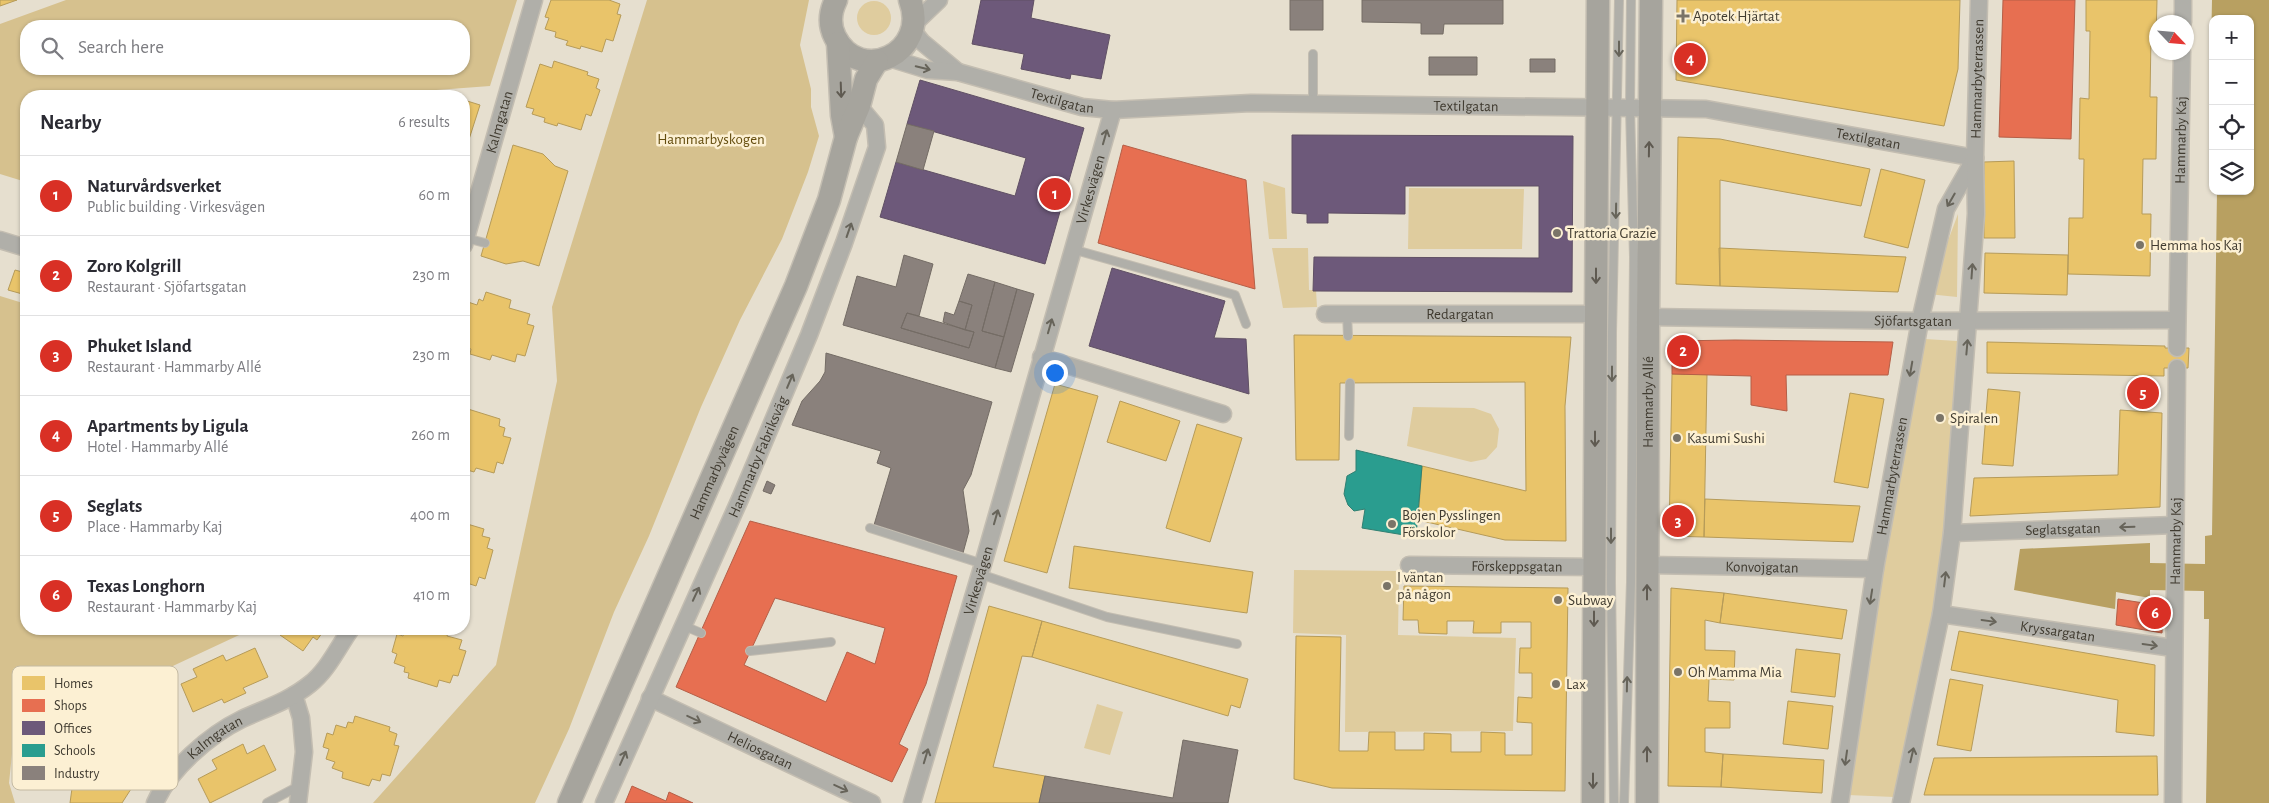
<!DOCTYPE html>
<meta charset="utf-8">
<style>
:root{--surface:#fff;--page:#f7f7f7;--text:#2b2b33;--muted:#7c7c81;--line:#e1e1e2;--accent:#d93025}
body{margin:0;font-family:"Alegreya Sans",sans-serif;background:var(--page);color:var(--text)}
.controls{position:absolute;right:15px;top:15px;display:grid;overflow:hidden;border-radius:10px;box-shadow:0 1px 4px #0004}
.controls button{width:45px;height:45px;display:grid;place-items:center;padding:0;border:0;border-bottom:1px solid var(--line);background:var(--surface);color:var(--text);font:25px sans-serif}
.compass{position:absolute;left:2149px;top:15px;width:45px;height:45px;border-radius:50%;background:var(--surface);box-shadow:0 1px 4px #0004;rotate:116deg}
.you{position:absolute;left:1054px;top:372px;width:18px;height:18px;margin:-12px;border:4px solid #fff;border-radius:50%;background:#1a73e8;box-shadow:0 0 0 8px #1a73e833}
.badge{display:grid;place-items:center;width:32px;height:32px;border-radius:50%;background:var(--accent);color:#fff;font-size:16px;font-weight:700}
.pin{position:absolute;translate:-50% -50%;border:2px solid #fff;box-shadow:0 1px 5px #0006}
.list{margin:0;padding:0;list-style:none}
h2{display:flex;justify-content:space-between;align-items:center;height:65px;margin:0;padding:0 20px;font-size:21px}
h2 small{font-size:16px;font-weight:400;color:var(--muted)}
.list li{display:grid;grid-template-columns:32px 1fr auto;gap:15px;align-items:center;box-sizing:border-box;height:80px;padding:0 20px;border-top:1px solid var(--line)}
.list b{display:block;font-size:19px;white-space:nowrap}
.list p{margin:0;font-size:16px;white-space:nowrap;color:var(--muted)}
.list em{font-size:16px;font-style:normal;color:var(--muted)}
.icon{flex:none;width:28px;height:28px;fill:none;stroke:currentColor;stroke-width:2;stroke-linecap:round;stroke-linejoin:round}
.map{position:relative;flex:none;width:2269px;height:803px;overflow:hidden}
.search{position:absolute;background:var(--surface);box-shadow:0 1px 4px #0004;left:20px;top:20px;width:450px;height:55px;display:flex;align-items:center;gap:12px;box-sizing:border-box;padding:0 18px;border-radius:20px;color:var(--muted);font-size:19px}
.panel{position:absolute;background:var(--surface);box-shadow:0 1px 4px #0004;left:20px;top:90px;width:450px;height:545px;border-radius:20px}
.map>svg:first-child{display:block}
</style>
<div class="map">
<svg width="2269" height="803" viewBox="0 0 2269 803">
<rect width="100%" height="100%" fill="#e6dfcf"/>
<path fill="#dfcc9e" d="M857 18a17 17 0 1 1 34 0a17 17 0 1 1-34 0Z
M1263,181L1285,188L1287,239H1269Z
M1409,188L1524,189L1522,249H1408Z
M1958,214L1957,297L1928,294Z
M1272,248H1308L1309,290H1316L1317,307L1283,308Z
M1925,339L1957,341C1954,408 1951,477 1943,544C1933,629 1912,713 1894,797L1848,795L1885,541Z
M1413,407L1474,408L1491,414L1499,429L1497,447L1486,459L1471,462L1407,446Z
M1294,570L1399,571L1398,635L1516,638L1513,731L1345,732L1346,635L1293,633Z
M1097,704L1123,712L1110,755L1084,748Z"/>
<path fill="#d6c18e" fill-rule="evenodd" d="M66,0H517L490,86L423,91L421,96H26V182L0,174V24ZM26,26H464V69H26Z
M647,0H809L800,45L811,89V107L819,136L808,172L782,239L740,320L701,407L649,536L614,612L569,729L535,803H373L496,665L557,381L552,307Z
M0,296L26,304V629H252L160,672L120,720L98,721L16,715L9,783L15,803H0Z"/>
<path fill="#b8a061" d="M2212,0H2269V803H2206L2209,619H2204V591L2150,590V598L2116,592L2115,609L2014,590L2020,549L2150,543V563L2205,564V536L2212,535L2217,191H2250V19H2213L2212,154V147H2209Z"/>
<path fill="#e9c46a" stroke="#b69b59" d="M0,0H17L0,6Z
M551,0H609L620,4L617,14L621,15L613,41L606,39L602,52L581,46L580,49L566,45L568,41L555,37L556,32L545,29L549,18L545,17Z
M1677,0H1960L1958,69L1944,126L1676,80Z
M2086,0H2157L2156,37L2151,36L2150,97H2157L2156,159H2143L2142,214H2151L2150,276L2068,274L2069,218H2083L2084,159H2079L2080,98L2089,99L2090,31H2086Z
M554,61L588,72L587,75L599,79L596,88L600,90L591,116L586,114L581,130L558,123L557,126L544,122L545,118L532,114L534,109L526,107L540,64L552,68Z
M464,100L480,105L464,155Z
M1678,137L1720,139L1870,169L1861,206L1720,180V286L1676,284Z
M513,145L543,154L555,166L568,171L539,266L523,261L506,264L481,256Z
M2014,161L2015,238H1984V162Z
M1881,169L1925,180L1908,248L1864,237Z
M1719,248L1906,257L1898,292L1720,286Z
M1985,253L2068,255L2067,295L1984,293Z
M15,270L26,273V295L8,290Z
M486,292L511,300L509,308L530,314L527,324L534,326L525,356L517,354L515,362L492,355L490,360L470,354L471,349L465,347L464,313L468,302L477,305L479,299L483,301Z
M1294,335L1571,337L1565,406L1566,541L1505,540L1418,520L1422,466L1526,491L1525,382L1340,383L1339,460H1296Z
M1987,342L2165,346V348H2189L2188,368H2164V376L1987,373Z
M1672,374H1707L1704,537L1669,536Z
M1055,384L1098,396L1047,573L1004,561Z
M1988,389L2020,392L2013,466L1982,464Z
M1850,393L1884,399L1868,488L1834,482Z
M1120,401L1180,421L1166,461L1107,442Z
M468,409L500,419L499,426L505,428L503,436L511,438L503,464L497,462L494,473L476,468L474,472L464,469V416L466,417Z
M2120,410L2162,413L2160,507L1970,516L1974,478L2118,475Z
M1197,424L1242,438L1210,542L1166,528Z
M1705,499L1727,500L1860,506L1853,542L1704,537Z
M464,523L484,529L482,536L490,538L487,548L493,550L485,579L479,577L476,586L464,582Z
M1074,546L1253,572L1247,613L1069,588Z
M1404,586L1568,588L1565,791L1332,788L1294,779L1296,636L1341,637L1339,751H1368L1369,732H1395V750H1424V733L1451,734V752H1481V732L1505,733V755H1532V723L1517,722L1518,697L1532,698V673H1519L1520,648H1531V622H1501V633H1473L1474,621H1447V634L1419,633L1418,620H1403Z
M1671,588L1724,593L1720,623L1705,620V650L1735,651L1734,680L1709,679L1708,701L1730,702V728H1705V752L1723,754L1721,787L1668,786Z
M1724,593L1847,610L1842,639L1720,623Z
M989,606L1042,621L1032,657L1022,656L993,767L1045,776L1039,803H935Z
M1042,621L1248,679L1240,708L1231,705L1228,716L1032,657Z
M284,629H325L317,640L313,637L303,651L280,635Z
M406,629H449L447,636L462,640L459,649L466,651L458,676L453,675L450,683L439,680L437,687L408,678L409,673L404,672L405,667L394,663L397,654L392,652L397,634L403,636Z
M1959,631L2155,665L2154,736L2116,732L2118,700L1951,670Z
M255,648L268,677L243,688L246,693L224,703L222,699L193,712L181,684L197,677L193,669L223,655L226,661Z
M1796,649L1840,654L1835,697L1791,692Z
M1950,679L1983,685L1971,751L1937,745Z
M1788,701L1833,706L1828,749L1783,744Z
M355,716L390,727L389,731L397,734L394,745L399,746L390,776L382,774L380,781L372,779L369,786L342,778L343,772L332,768L335,762L326,759L329,749L323,747L327,733L333,735L336,725L346,728L348,722L353,723Z
M139,719L165,736L122,803H70L73,781L95,748L105,757L122,733L126,735Z
M243,744L247,754L264,745L276,770L210,803L198,779L217,769L212,760Z
M1723,754L1824,760L1822,793L1721,787Z
M2157,756L2158,795H1924L1934,758Z"/>
<path fill="#e76f51" stroke="#b55f47" fill-rule="evenodd" d="M2003,0H2075L2071,139L1999,137Z
M1123,145L1246,180L1255,289L1098,243Z
M1672,341L1735,340L1893,342L1888,375H1786L1787,411L1751,405V376L1672,374Z
M750,521L957,576L926,684L899,744L908,749L892,782L676,687ZM775,598L885,628L875,664L847,652L826,702L744,665Z
M2118,599L2163,606L2162,633L2116,625Z
M632,786L666,801L669,792L693,803H625Z"/>
<path fill="#6d597a" stroke="#605064" d="M981,0H1034L1031,18L1110,35L1101,79L1071,74L1070,79L1021,69L1024,54L972,44Z
M920,80L1084,128L1045,264L880,217L896,162L1015,196L1026,158L907,124Z
M1292,135L1573,136L1572,292L1313,291L1314,257L1539,258V186H1405V214L1328,213V223H1307V214L1292,213Z
M1112,268L1225,301L1214,338L1246,339L1249,394L1089,346Z"/>
<path fill="#2a9d8f" stroke="#318072" d="M1356,450L1422,466L1416,537L1362,528L1365,509L1354,511L1348,505L1344,494L1347,476L1356,471Z"/>
<path fill="#8a817c" stroke="#746c65" d="M1290,0H1323V30H1290Z
M1362,0H1503V24H1444L1443,34H1421V23L1362,22Z
M1429,57H1477V75H1429Z
M1530,59H1555V72H1530Z
M907,124L934,131L923,170L896,162Z
M904,255L933,264L919,316L907,313L901,328L969,348L974,332L965,330L972,305L959,301L968,274L995,282L982,331L1004,337L995,368L843,325L857,276L896,287Z
M995,282L1017,289L1004,337L982,331Z
M1017,289L1034,294L1011,372L995,368Z
M959,301L972,305L965,330L943,322L945,312L954,315Z
M907,313L974,332L969,348L901,328Z
M826,353L992,402L971,475L963,490L969,531L963,553L874,525L891,468L877,463L881,451L792,425L802,401L820,381L825,372Z
M767,481L775,485L771,494L763,491Z
M1183,740L1238,750L1228,803H1039L1045,776L1173,798Z"/>
<g fill="none" stroke-linecap="round" stroke-linejoin="round">
<g stroke="#c3bdb1" stroke-width="10">
<path id="lane" d="M1313,54V104
M466,238L485,243
M1072,249L1235,295L1246,324
M1347,314L1348,336
M1349,436L1350,383
M870,528L983,564
M980,574L1107,617L1237,644
M682,625L701,633
M750,651L831,642
M267,803L299,786
M1614,803L1611,583L1612,333L1619,0
M1624,803L1631,582L1634,257L1630,109L1631,0"/>
</g>
<g stroke="#c3bdb1" stroke-width="19">
<g id="street">
<path d="M2183,22V0"/>
<path d="M915,23L939,0"/>
<path d="M913,31L922,42L958,72"/>
<path id="s1" d="M889,58L928,70L958,72L1082,107L1113,110L1251,103L1706,109L1975,158"/>
<path d="M0,240L26,248"/>
<path id="s2" d="M464,245L534,0"/>
<path id="s3" d="M1325,314H1596"/>
<path id="s4" d="M1648,317L1920,321L2177,320"/>
<path id="s5" d="M2177,348L2182,52"/>
<path d="M1041,357L1223,414"/>
<path id="s6" d="M1952,533L2175,525"/>
<path id="s7" d="M1409,565L1594,567"/>
<path id="s8" d="M1648,565L1875,569"/>
<path id="s9" d="M1941,614L2173,648"/>
<path d="M294,695L301,718L304,752L298,803"/>
<path id="s10" d="M650,698L872,803"/>
<path id="s11" d="M155,803C169,770 209,735 242,719C266,708 289,701 310,684C328,670 338,647 351,629"/>
<path id="s12" d="M604,803L740,499L809,335L844,243L877,147L875,125L859,106"/>
<path id="s13" d="M912,803L983,564L1113,110"/>
<path id="s14" d="M1840,803L1875,569L1920,321L1946,209L1975,158"/>
<path id="s15" d="M1901,803L1941,614L1952,533L1976,214L1975,158L1979,0"/>
<path id="s16" d="M2173,803L2177,368"/>
</g>
</g>
<g stroke="#c3bdb1" stroke-width="25">
<g id="secondary">
<path d="M836,0C830,12 829,25 835,37C860,86 930,53 910,0"/>
<path d="M838,43L842,115L846,137"/>
<path id="s17" d="M569,803L796,286L829,200L846,137L859,106L866,79L877,61"/>
<path d="M1593,803L1598,0"/>
<path id="s18" d="M1647,803L1648,317L1651,0"/>
</g>
</g>
<use href="#lane" stroke="#b0afa9" stroke-width="8"/>
<use href="#street" stroke="#b0afa9" stroke-width="16"/>
<use href="#secondary" stroke="#a6a49d" stroke-width="22"/>
</g>
<defs><path id="oneway-shaft" d="M-6 0H5M1.5-3L5.5 0L1.5 3" fill="none" stroke-width="1.6" stroke-linecap="round" stroke-linejoin="round" transform="scale(1.25)"/></defs>
<g stroke="#67645a">
<use href="#oneway-shaft" transform="translate(1619 49) rotate(90)"/>
<use href="#oneway-shaft" transform="translate(923 68) rotate(14)"/>
<use href="#oneway-shaft" transform="translate(1105 137) rotate(-74)"/>
<use href="#oneway-shaft" transform="translate(1951 200) rotate(120)"/>
<use href="#oneway-shaft" transform="translate(1616 211) rotate(91)"/>
<use href="#oneway-shaft" transform="translate(849 230) rotate(-71)"/>
<use href="#oneway-shaft" transform="translate(1972 271) rotate(-86)"/>
<use href="#oneway-shaft" transform="translate(1050 326) rotate(-74)"/>
<use href="#oneway-shaft" transform="translate(1967 347) rotate(-85)"/>
<use href="#oneway-shaft" transform="translate(1911 369) rotate(100)"/>
<use href="#oneway-shaft" transform="translate(1612 374) rotate(90)"/>
<use href="#oneway-shaft" transform="translate(790 381) rotate(-67)"/>
<use href="#oneway-shaft" transform="translate(996 517) rotate(-74)"/>
<use href="#oneway-shaft" transform="translate(2127 527) rotate(178)"/>
<use href="#oneway-shaft" transform="translate(1611 536) rotate(90)"/>
<use href="#oneway-shaft" transform="translate(1945 579) rotate(-83)"/>
<use href="#oneway-shaft" transform="translate(696 594) rotate(-65)"/>
<use href="#oneway-shaft" transform="translate(1871 597) rotate(99)"/>
<use href="#oneway-shaft" transform="translate(1989 621) rotate(8)"/>
<use href="#oneway-shaft" transform="translate(2150 645) rotate(8)"/>
<use href="#oneway-shaft" transform="translate(1627 684) rotate(-89)"/>
<use href="#oneway-shaft" transform="translate(694 719) rotate(25)"/>
<use href="#oneway-shaft" transform="translate(1912 755) rotate(-77)"/>
<use href="#oneway-shaft" transform="translate(926 756) rotate(-73)"/>
<use href="#oneway-shaft" transform="translate(623 758) rotate(-66)"/>
<use href="#oneway-shaft" transform="translate(1846 758) rotate(98)"/>
<use href="#oneway-shaft" transform="translate(841 788) rotate(25)"/>
</g>
<g stroke="#5f5a51">
<use href="#oneway-shaft" transform="translate(841 90) rotate(88)"/>
<use href="#oneway-shaft" transform="translate(1649 149) rotate(-89)"/>
<use href="#oneway-shaft" transform="translate(1596 276) rotate(90)"/>
<use href="#oneway-shaft" transform="translate(1595 439) rotate(90)"/>
<use href="#oneway-shaft" transform="translate(1647 592) rotate(-90)"/>
<use href="#oneway-shaft" transform="translate(1594 619) rotate(90)"/>
<use href="#oneway-shaft" transform="translate(1647 754) rotate(-90)"/>
<use href="#oneway-shaft" transform="translate(1593 781) rotate(90)"/>
</g>
<g fill="#7a7468" stroke="#fcf0d3" stroke-width="2">
<path d="M1680.5 8.5h5v5h5v5h-5v5h-5v-5h-5v-5h5z"/>
<circle cx="1557" cy="233" r="5"/>
<circle cx="2140" cy="245" r="5"/>
<circle cx="1940" cy="418" r="5"/>
<circle cx="1677" cy="438" r="5"/>
<circle cx="1392" cy="524" r="5"/>
<circle cx="1387" cy="586" r="5"/>
<circle cx="1558" cy="600" r="5"/>
<circle cx="1678" cy="672" r="5"/>
<circle cx="1556" cy="684" r="5"/>
</g>
<g text-anchor="middle" stroke-width="5" stroke-linejoin="round" paint-order="stroke">
<g font-size="15" fill="#403b30" stroke="#fcf0d3" text-anchor="start">
<text x="1693" y="21">Apotek Hjärtat</text>
<text x="1567" y="238">Trattoria Grazie</text>
<text x="2150" y="250">Hemma hos Kaj</text>
<text x="1950" y="423">Spiralen</text>
<text x="1687" y="443">Kasumi Sushi</text>
<text x="1402" y="520">Bojen Pysslingen<tspan x="1402" dy="17">Förskolor</tspan></text>
<text x="1397" y="582">I väntan<tspan x="1397" dy="17">på någon</tspan></text>
<text x="1568" y="605">Subway</text>
<text x="1688" y="677">Oh Mamma Mia</text>
<text x="1566" y="689">Lax</text>
</g>
<g font-size="15" fill="#403b30" stroke="#fcf0d3">
<text dy="5" stroke="none"><textPath href="#s15" startOffset="730">Hammarbyterrassen</textPath></text>
<text dy="5" stroke="none"><textPath href="#s1" startOffset="179">Textilgatan</textPath></text>
<text dy="5" stroke="none"><textPath href="#s1" startOffset="584">Textilgatan</textPath></text>
<text dy="5" stroke="none"><textPath href="#s2" startOffset="128">Kalmgatan</textPath></text>
<text dy="5" stroke="none"><textPath href="#s1" startOffset="989">Textilgatan</textPath></text>
<text dy="5" stroke="none"><textPath href="#s5" startOffset="208">Hammarby Kaj</textPath></text>
<text dy="5" stroke="none"><textPath href="#s13" startOffset="639">Virkesvägen</textPath></text>
<text dy="5" stroke="none"><textPath href="#s3" startOffset="135">Redargatan</textPath></text>
<text dy="5" stroke="none"><textPath href="#s4" startOffset="265">Sjöfartsgatan</textPath></text>
<text dy="5" stroke="none"><textPath href="#s18" startOffset="401">Hammarby Allé</textPath></text>
<text dy="5" stroke="none"><textPath href="#s12" startOffset="379">Hammarby Fabriksväg</textPath></text>
<text dy="5" stroke="none"><textPath href="#s17" startOffset="361">Hammarbyvägen</textPath></text>
<text dy="5" stroke="none"><textPath href="#s14" startOffset="331">Hammarbyterrassen</textPath></text>
<text dy="5" stroke="none"><textPath href="#s6" startOffset="111">Seglatsgatan</textPath></text>
<text dy="5" stroke="none"><textPath href="#s16" startOffset="262">Hammarby Kaj</textPath></text>
<text dy="5" stroke="none"><textPath href="#s7" startOffset="108">Förskeppsgatan</textPath></text>
<text dy="5" stroke="none"><textPath href="#s8" startOffset="114">Konvojgatan</textPath></text>
<text dy="5" stroke="none"><textPath href="#s13" startOffset="232">Virkesvägen</textPath></text>
<text dy="5" stroke="none"><textPath href="#s9" startOffset="118">Kryssargatan</textPath></text>
<text dy="5" stroke="none"><textPath href="#s11" startOffset="90">Kalmgatan</textPath></text>
<text dy="5" stroke="none"><textPath href="#s10" startOffset="122">Heliosgatan</textPath></text>
</g>
<g font-size="15" fill="#644d0e" stroke="#fcf0d3">
<text x="711" y="144">Hammarbyskogen</text>
</g>
</g>
<rect x="12" y="666" width="166" height="124" rx="8" fill="#fcf0d3" stroke="#c4baa2" stroke-width="1"/>
<rect x="22" y="676" width="23" height="14" fill="#e9c46a"/>
<rect x="22" y="699" width="23" height="13" fill="#e76f51"/>
<rect x="22" y="721" width="23" height="14" fill="#6d597a"/>
<rect x="22" y="744" width="23" height="13" fill="#2a9d8f"/>
<rect x="22" y="766" width="23" height="14" fill="#8a817c"/>
<g font-size="14" fill="#403b30">
<text x="54" y="688">Homes</text>
<text x="54" y="710">Shops</text>
<text x="54" y="733">Offices</text>
<text x="54" y="755">Schools</text>
<text x="54" y="778">Industry</text>
</g>
</svg>
<div class="controls">
<button>+</button>
<button>−</button>
<button><svg class="icon" aria-label="locate" viewBox="0 0 24 24"><circle cx="12" cy="12" r="6"/><path d="M12 2v4M12 18v4M2 12h4M18 12h4"/></svg></button>
<button><svg class="icon" aria-label="layers" viewBox="0 0 24 24"><path d="M12 4l9 5-9 5-9-5zM3 14l9 5 9-5"/></svg></button>
</div>
<svg class="compass" viewBox="-18 -18 36 36"><path d="M0-13l5 13h-10z" fill="#e53935"/><path d="M0 13l5-13h-10z" fill="#7c7c81"/></svg>
<div class="you"></div>
<div class="pin badge" style="left:1055px;top:194px">1</div>
<div class="pin badge" style="left:1683px;top:351px">2</div>
<div class="pin badge" style="left:1678px;top:521px">3</div>
<div class="pin badge" style="left:1690px;top:59px">4</div>
<div class="pin badge" style="left:2143px;top:393px">5</div>
<div class="pin badge" style="left:2155px;top:613px">6</div>
<div class="search"><svg class="icon" aria-label="search" viewBox="0 0 24 24"><circle cx="10" cy="10" r="6"/><path d="M15 15l6 6"/></svg>Search here</div>
<section class="panel">
<h2>Nearby<small>6 results</small></h2>
<ul class="list">
<li><span class="badge">1</span><div><b>Naturvårdsverket</b><p>Public building · Virkesvägen</p></div><em>60 m</em></li>
<li><span class="badge">2</span><div><b>Zoro Kolgrill</b><p>Restaurant · Sjöfartsgatan</p></div><em>230 m</em></li>
<li><span class="badge">3</span><div><b>Phuket Island</b><p>Restaurant · Hammarby Allé</p></div><em>230 m</em></li>
<li><span class="badge">4</span><div><b>Apartments by Ligula</b><p>Hotel · Hammarby Allé</p></div><em>260 m</em></li>
<li><span class="badge">5</span><div><b>Seglats</b><p>Place · Hammarby Kaj</p></div><em>400 m</em></li>
<li><span class="badge">6</span><div><b>Texas Longhorn</b><p>Restaurant · Hammarby Kaj</p></div><em>410 m</em></li>
</ul>
</section>
</div>
